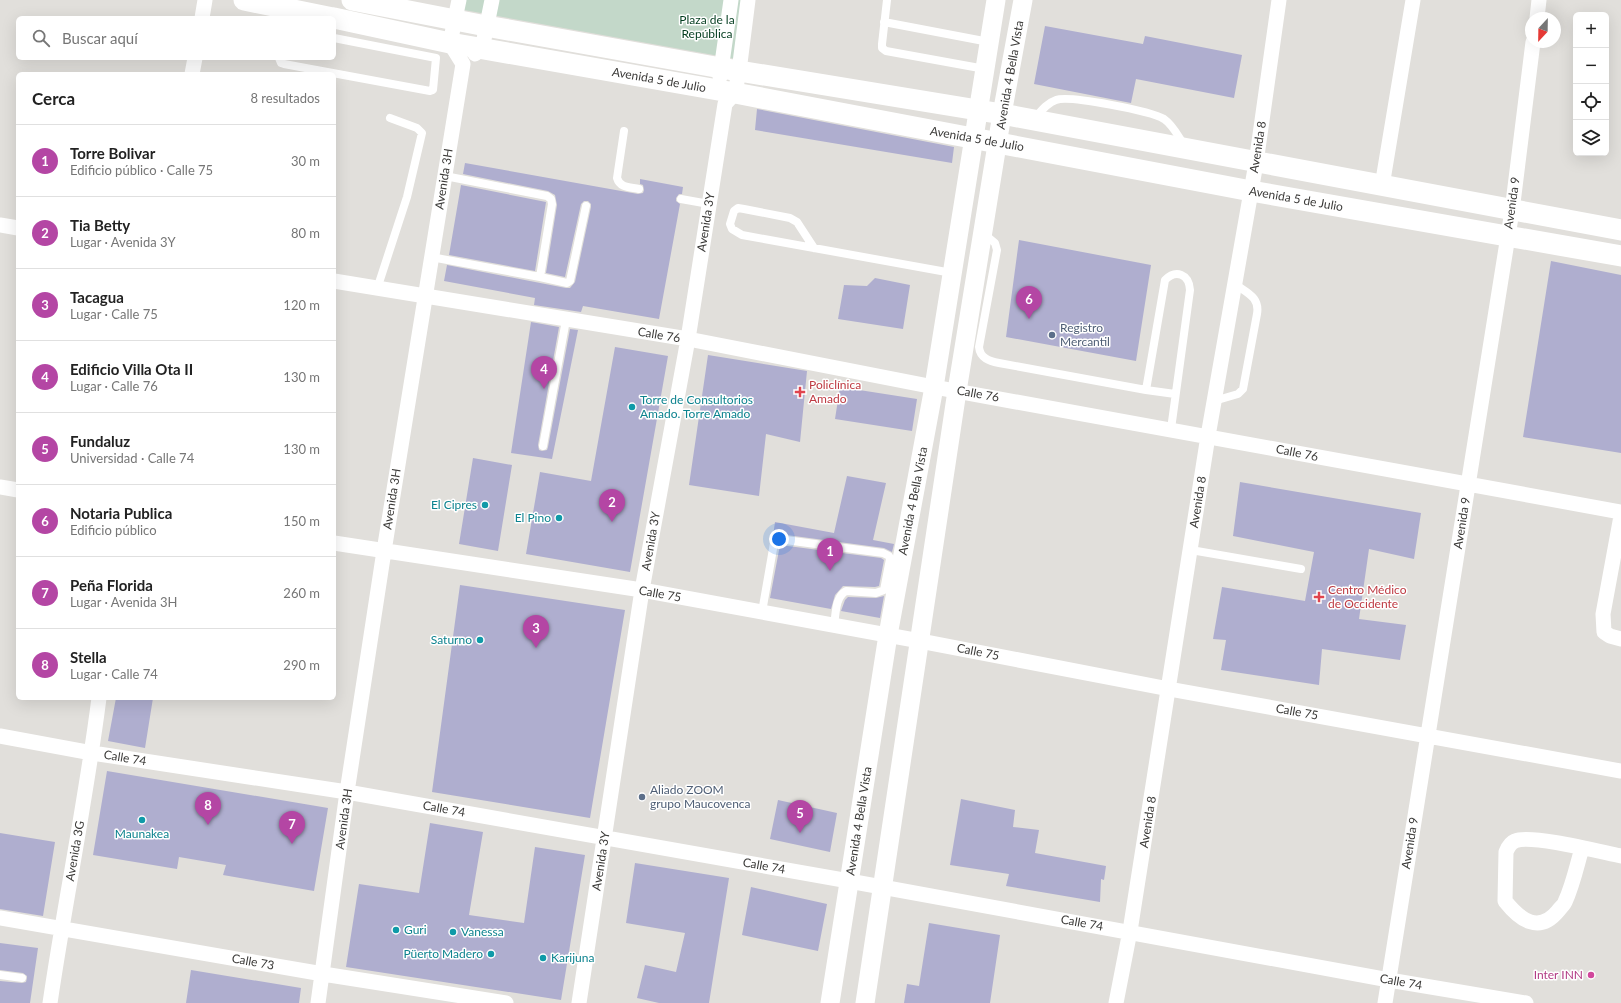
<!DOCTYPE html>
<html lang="es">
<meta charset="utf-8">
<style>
:root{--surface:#fff;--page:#f6f6f6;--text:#222;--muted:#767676;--line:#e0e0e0;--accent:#b446a4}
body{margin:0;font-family:Lato,sans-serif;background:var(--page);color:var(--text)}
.controls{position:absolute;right:12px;top:12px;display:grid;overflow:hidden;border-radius:6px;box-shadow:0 4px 16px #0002}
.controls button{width:36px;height:36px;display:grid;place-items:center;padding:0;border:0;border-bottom:1px solid var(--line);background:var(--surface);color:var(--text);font:20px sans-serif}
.compass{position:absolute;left:1525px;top:12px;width:36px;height:36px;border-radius:50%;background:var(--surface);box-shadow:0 4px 16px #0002;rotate:202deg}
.you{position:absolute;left:779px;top:539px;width:14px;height:14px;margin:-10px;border:3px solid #fff;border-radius:50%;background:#1a73e8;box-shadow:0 0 0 6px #1a73e833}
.badge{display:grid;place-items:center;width:26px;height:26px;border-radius:50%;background:var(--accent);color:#fff;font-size:13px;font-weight:700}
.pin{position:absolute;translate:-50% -33px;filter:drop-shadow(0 1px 2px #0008)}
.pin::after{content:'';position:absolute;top:21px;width:14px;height:12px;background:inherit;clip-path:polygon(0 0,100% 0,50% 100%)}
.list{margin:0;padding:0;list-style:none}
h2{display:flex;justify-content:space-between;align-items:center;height:52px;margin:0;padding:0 16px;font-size:17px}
h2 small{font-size:13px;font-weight:400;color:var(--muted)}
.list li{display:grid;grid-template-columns:26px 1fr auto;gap:12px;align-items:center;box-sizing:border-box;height:72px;padding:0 16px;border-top:1px solid var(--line)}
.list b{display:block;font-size:15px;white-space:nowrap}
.list p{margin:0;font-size:13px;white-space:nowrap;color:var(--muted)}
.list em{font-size:13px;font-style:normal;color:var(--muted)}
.icon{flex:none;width:22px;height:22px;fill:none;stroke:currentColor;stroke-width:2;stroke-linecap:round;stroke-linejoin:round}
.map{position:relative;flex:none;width:1621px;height:1003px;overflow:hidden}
.search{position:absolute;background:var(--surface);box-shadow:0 4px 16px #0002;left:16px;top:16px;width:320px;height:44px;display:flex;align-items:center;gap:10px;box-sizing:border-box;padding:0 14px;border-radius:6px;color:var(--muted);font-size:15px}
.panel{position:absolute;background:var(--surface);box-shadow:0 4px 16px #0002;left:16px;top:72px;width:320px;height:628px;border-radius:6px}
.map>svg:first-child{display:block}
</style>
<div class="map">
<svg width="1621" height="1003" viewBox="0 0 1621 1003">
<rect width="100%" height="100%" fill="#e1dfdb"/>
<path fill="#c3d8c9" d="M454,0H743L736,59L453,8Z"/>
<path fill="#afaecf" d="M1045,26L1143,44L1145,36L1242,55L1234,98L1136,79L1131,103L1034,84Z
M757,109L954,147L952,163L755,130Z
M465,163L638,194L643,193L644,190L643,185L640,184V179L683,187L682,194H679L676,198V201L680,204L659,319L583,306L581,312L534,305L535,298L444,281L447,265L566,288H570L575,282L591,207V204L588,201H584L581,204L565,277L546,273L557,205L555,195L548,191L463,174Z
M461,185L546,202L535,271L449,255Z
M1019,240L1151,265L1136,361L1006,337Z
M1551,261L1621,275V453L1523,437Z
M875,278L910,285L903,329L838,319L844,285L867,286Z
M531,322L559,327L538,445L539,450L542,451L547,450L548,447L570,329L578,330L552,459L511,453Z
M615,347L668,356L630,572L526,554L540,472L591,481Z
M708,355L807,371L800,442L766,434L759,496L689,485Z
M840,387L917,399L912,431L835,419Z
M473,458L512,465L498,551L459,544Z
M847,476L886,483L873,540L894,544L892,552L884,548L779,534L773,536L775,522L834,533Z
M1240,482L1421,513L1414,559L1369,549L1359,619L1406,625L1400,660L1322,649L1319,685L1221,670L1226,640L1213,639L1222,587L1305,601L1314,552L1233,536Z
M780,545L881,558L884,560L879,586L875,587L843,586L835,595L831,609L770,598Z
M460,585L625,610L590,818L432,792Z
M884,596L880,618L841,611L845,600L848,597L876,598Z
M116,698H153L145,748L108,741Z
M107,771L328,808L314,891L223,875L226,865L179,857L177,869L93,855Z
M961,799L1015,810L1013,827L1039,830L1035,853L1106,866L1104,880L1101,879L1100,902L1006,886L1009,874L950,865Z
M778,800L837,813L830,852L770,839Z
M430,823L483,832L469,915L524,923L535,847L585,855L561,1000L346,967L359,884L419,893Z
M0,833L55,842L43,916L0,909Z
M635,863L729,878L709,1003H659L637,998L645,965L676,972L685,933L626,923Z
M751,887L827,904L818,951L742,935Z
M929,923L1000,935L990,1003H904L907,984L919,986Z
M0,943L38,948L30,1003H0V981L22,983L26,982L27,978V976L23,973L0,970Z
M191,970L301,988L299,1003H186Z"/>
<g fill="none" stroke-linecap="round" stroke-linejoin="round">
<path stroke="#fff" stroke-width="8" d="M887,0L882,44V48L886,51L985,69
M884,22L989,42
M279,58L281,63L284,64L430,91L433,90L436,58L334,38
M1035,118C1041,111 1047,103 1056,100C1069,95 1151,111 1164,119C1173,125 1178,136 1184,145
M624,131L617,178C620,188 630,187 639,189
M681,199L709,204
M983,233L995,243L997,250L979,347C980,358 989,361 999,363L1146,390L1165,280C1176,269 1189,274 1190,290L1171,429
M814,248L797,222L790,218L744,209L738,208L734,211L730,224L732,229L742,235L952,273
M431,257L540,277L552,204L551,199L547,196L445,176
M540,277L567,283L570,281L586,206
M377,289L407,197L422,133L417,128L390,118
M1146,390L1175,394
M1214,401L1238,394L1243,389L1257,314C1260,297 1247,293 1235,284
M543,446L566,320
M1191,550L1301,569
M762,612L774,543L778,539L883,553L889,556L890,559L884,590L876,593L846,591C835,597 836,614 834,625
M0,975L22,978"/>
<path stroke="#fff" stroke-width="15" d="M202,18L205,0
M1537,18L1539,0
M475,54L482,49L492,0
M192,74L195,58
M720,77L731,0
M1382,186L1413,0
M0,225L18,228
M334,281L688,339L934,387L1621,512
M0,487L18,490
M1621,516L1603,614L1604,632L1610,636L1621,639
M334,543L642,590L920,641L1169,689L1621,771
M0,736L92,753L347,792L849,881L1389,980L1526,1003
M1582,848C1577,865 1573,885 1565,902C1564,905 1560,908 1558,911C1539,934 1520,920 1505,901L1506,852C1508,847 1510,843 1515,841C1531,834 1601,852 1621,856
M0,918L323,974L506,1003
M50,1003C65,901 86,800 99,698
M318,1003L347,792L384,551L463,64L450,43L459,0
M579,1003L642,590L688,339L725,104L735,93L739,71L748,0
M1116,1003L1130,931L1208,436L1256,163L1279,0
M1385,1003L1512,211L1533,42"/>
<path stroke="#fff" stroke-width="19" d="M830,1003L888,635L934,387L996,0
M865,1003L957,391L1002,114L1023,0"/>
<path stroke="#fff" stroke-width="21" d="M244,0L333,18
M352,0L486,26L721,68L1002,114L1621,230
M334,18L450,43L735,93L1251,191L1621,256"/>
</g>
<g fill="#5c6f8a" stroke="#fff" stroke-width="1.5">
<circle cx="1052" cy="335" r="4"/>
<circle cx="642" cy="797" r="4"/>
</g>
<g fill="#e0444e" stroke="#fff" stroke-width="1.5">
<path d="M798 386h4v4h4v4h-4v4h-4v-4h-4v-4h4z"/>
<path d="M1317 591h4v4h4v4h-4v4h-4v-4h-4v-4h4z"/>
</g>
<g fill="#0f9aa8" stroke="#fff" stroke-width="1.5">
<circle cx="632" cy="407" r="4"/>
<circle cx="485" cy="505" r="4"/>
<circle cx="559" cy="518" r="4"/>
<circle cx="480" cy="640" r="4"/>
<circle cx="142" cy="820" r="4"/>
<circle cx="396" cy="930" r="4"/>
<circle cx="453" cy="932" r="4"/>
<circle cx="491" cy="954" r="4"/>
<circle cx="543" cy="958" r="4"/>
</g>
<circle fill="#d1479c" stroke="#fff" stroke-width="1.5" cx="1591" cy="975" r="4"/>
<g text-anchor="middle" stroke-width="3" stroke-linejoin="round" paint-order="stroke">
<g font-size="12" fill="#033d1f" stroke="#fff">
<text x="707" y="24">Plaza de la<tspan x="707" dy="14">República</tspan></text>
</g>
<g font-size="12" fill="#3b3a38" stroke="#fff">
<text transform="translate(1010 75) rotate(-80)" y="4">Avenida 4 Bella Vista</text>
<text transform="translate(659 80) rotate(10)" y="4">Avenida 5 de Julio</text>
<text transform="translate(977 139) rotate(10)" y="4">Avenida 5 de Julio</text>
<text transform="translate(1258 147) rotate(-81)" y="4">Avenida 8</text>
<text transform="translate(444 179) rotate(-81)" y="4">Avenida 3H</text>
<text transform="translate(1296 199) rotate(10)" y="4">Avenida 5 de Julio</text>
<text transform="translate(1512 203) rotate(-82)" y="4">Avenida 9</text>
<text transform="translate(706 222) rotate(-81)" y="4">Avenida 3Y</text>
<text transform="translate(659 335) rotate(9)" y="4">Calle 76</text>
<text transform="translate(978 394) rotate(10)" y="4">Calle 76</text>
<text transform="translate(1297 453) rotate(11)" y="4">Calle 76</text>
<text transform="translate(392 499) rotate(-81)" y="4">Avenida 3H</text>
<text transform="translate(913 501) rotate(-79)" y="4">Avenida 4 Bella Vista</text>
<text transform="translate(1198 502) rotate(-81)" y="4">Avenida 8</text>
<text transform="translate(1462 523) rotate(-81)" y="4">Avenida 9</text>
<text transform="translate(651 541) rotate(-80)" y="4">Avenida 3Y</text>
<text transform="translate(660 594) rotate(10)" y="4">Calle 75</text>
<text transform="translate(978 652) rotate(11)" y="4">Calle 75</text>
<text transform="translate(1297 712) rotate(10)" y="4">Calle 75</text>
<text transform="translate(125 758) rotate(9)" y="4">Calle 74</text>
<text transform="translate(444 809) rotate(10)" y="4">Calle 74</text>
<text transform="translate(344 819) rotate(-82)" y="4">Avenida 3H</text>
<text transform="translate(859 821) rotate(-81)" y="4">Avenida 4 Bella Vista</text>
<text transform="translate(1148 822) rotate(-81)" y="4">Avenida 8</text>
<text transform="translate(1410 843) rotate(-81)" y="4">Avenida 9</text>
<text transform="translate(75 851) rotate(-80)" y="4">Avenida 3G</text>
<text transform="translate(601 861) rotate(-81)" y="4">Avenida 3Y</text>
<text transform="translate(764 866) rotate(10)" y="4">Calle 74</text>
<text transform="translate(1082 923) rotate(10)" y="4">Calle 74</text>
<text transform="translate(253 962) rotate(10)" y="4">Calle 73</text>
<text transform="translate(1401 982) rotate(10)" y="4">Calle 74</text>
</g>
<g font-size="12" fill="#4e5e75" stroke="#fff" text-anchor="start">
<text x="1060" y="332">Registro<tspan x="1060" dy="14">Mercantil</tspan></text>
<text x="650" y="794">Aliado ZOOM<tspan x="650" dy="14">grupo Maucovenca</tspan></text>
</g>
<g font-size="12" fill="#be3a42" stroke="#fff" text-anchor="start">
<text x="809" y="389">Policlínica<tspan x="809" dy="14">Amado</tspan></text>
<text x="1328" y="594">Centro Médico<tspan x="1328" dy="14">de Occidente</tspan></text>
</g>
<g font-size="12" fill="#0d838f" stroke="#fff" text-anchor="start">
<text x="640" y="404">Torre de Consultorios<tspan x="640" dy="14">Amado. Torre Amado</tspan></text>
<text x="477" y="509" text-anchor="end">El Cipres</text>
<text x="551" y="522" text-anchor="end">El Pino</text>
<text x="472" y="644" text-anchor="end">Saturno</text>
<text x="142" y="838" text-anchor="middle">Maunakea</text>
<text x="404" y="934">Guri</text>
<text x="461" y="936">Vanessa</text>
<text x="483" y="958" text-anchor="end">Püerto Madero</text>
<text x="551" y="962">Karijuna</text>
</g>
<g font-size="12" fill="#b23c85" stroke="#fff" text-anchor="end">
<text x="1583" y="979">Inter INN</text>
</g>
</g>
</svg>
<div class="controls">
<button>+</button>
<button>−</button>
<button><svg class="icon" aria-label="locate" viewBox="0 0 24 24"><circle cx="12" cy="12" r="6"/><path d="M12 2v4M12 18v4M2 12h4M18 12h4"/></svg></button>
<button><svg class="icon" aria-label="layers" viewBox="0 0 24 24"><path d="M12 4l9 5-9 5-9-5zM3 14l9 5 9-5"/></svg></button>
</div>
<svg class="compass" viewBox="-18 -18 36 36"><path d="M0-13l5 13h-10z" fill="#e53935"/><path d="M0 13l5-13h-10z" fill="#767676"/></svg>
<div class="you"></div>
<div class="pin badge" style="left:830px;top:571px">1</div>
<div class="pin badge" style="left:612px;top:522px">2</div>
<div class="pin badge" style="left:536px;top:648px">3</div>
<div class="pin badge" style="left:544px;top:389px">4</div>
<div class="pin badge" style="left:800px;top:833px">5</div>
<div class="pin badge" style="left:1029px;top:319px">6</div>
<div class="pin badge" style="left:292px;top:844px">7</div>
<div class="pin badge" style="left:208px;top:825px">8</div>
<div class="search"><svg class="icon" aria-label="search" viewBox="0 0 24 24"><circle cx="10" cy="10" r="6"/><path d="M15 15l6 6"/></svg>Buscar aquí</div>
<section class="panel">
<h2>Cerca<small>8 resultados</small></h2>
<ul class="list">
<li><span class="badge">1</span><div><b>Torre Bolivar</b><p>Edificio público · Calle 75</p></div><em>30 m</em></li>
<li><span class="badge">2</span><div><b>Tia Betty</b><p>Lugar · Avenida 3Y</p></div><em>80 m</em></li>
<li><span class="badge">3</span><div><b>Tacagua</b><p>Lugar · Calle 75</p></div><em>120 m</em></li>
<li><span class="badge">4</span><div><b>Edificio Villa Ota II</b><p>Lugar · Calle 76</p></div><em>130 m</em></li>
<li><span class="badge">5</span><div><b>Fundaluz</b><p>Universidad · Calle 74</p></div><em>130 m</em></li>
<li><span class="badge">6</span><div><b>Notaria Publica</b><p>Edificio público</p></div><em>150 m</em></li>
<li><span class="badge">7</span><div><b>Peña Florida</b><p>Lugar · Avenida 3H</p></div><em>260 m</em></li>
<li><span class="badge">8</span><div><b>Stella</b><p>Lugar · Calle 74</p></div><em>290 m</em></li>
</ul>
</section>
</div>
